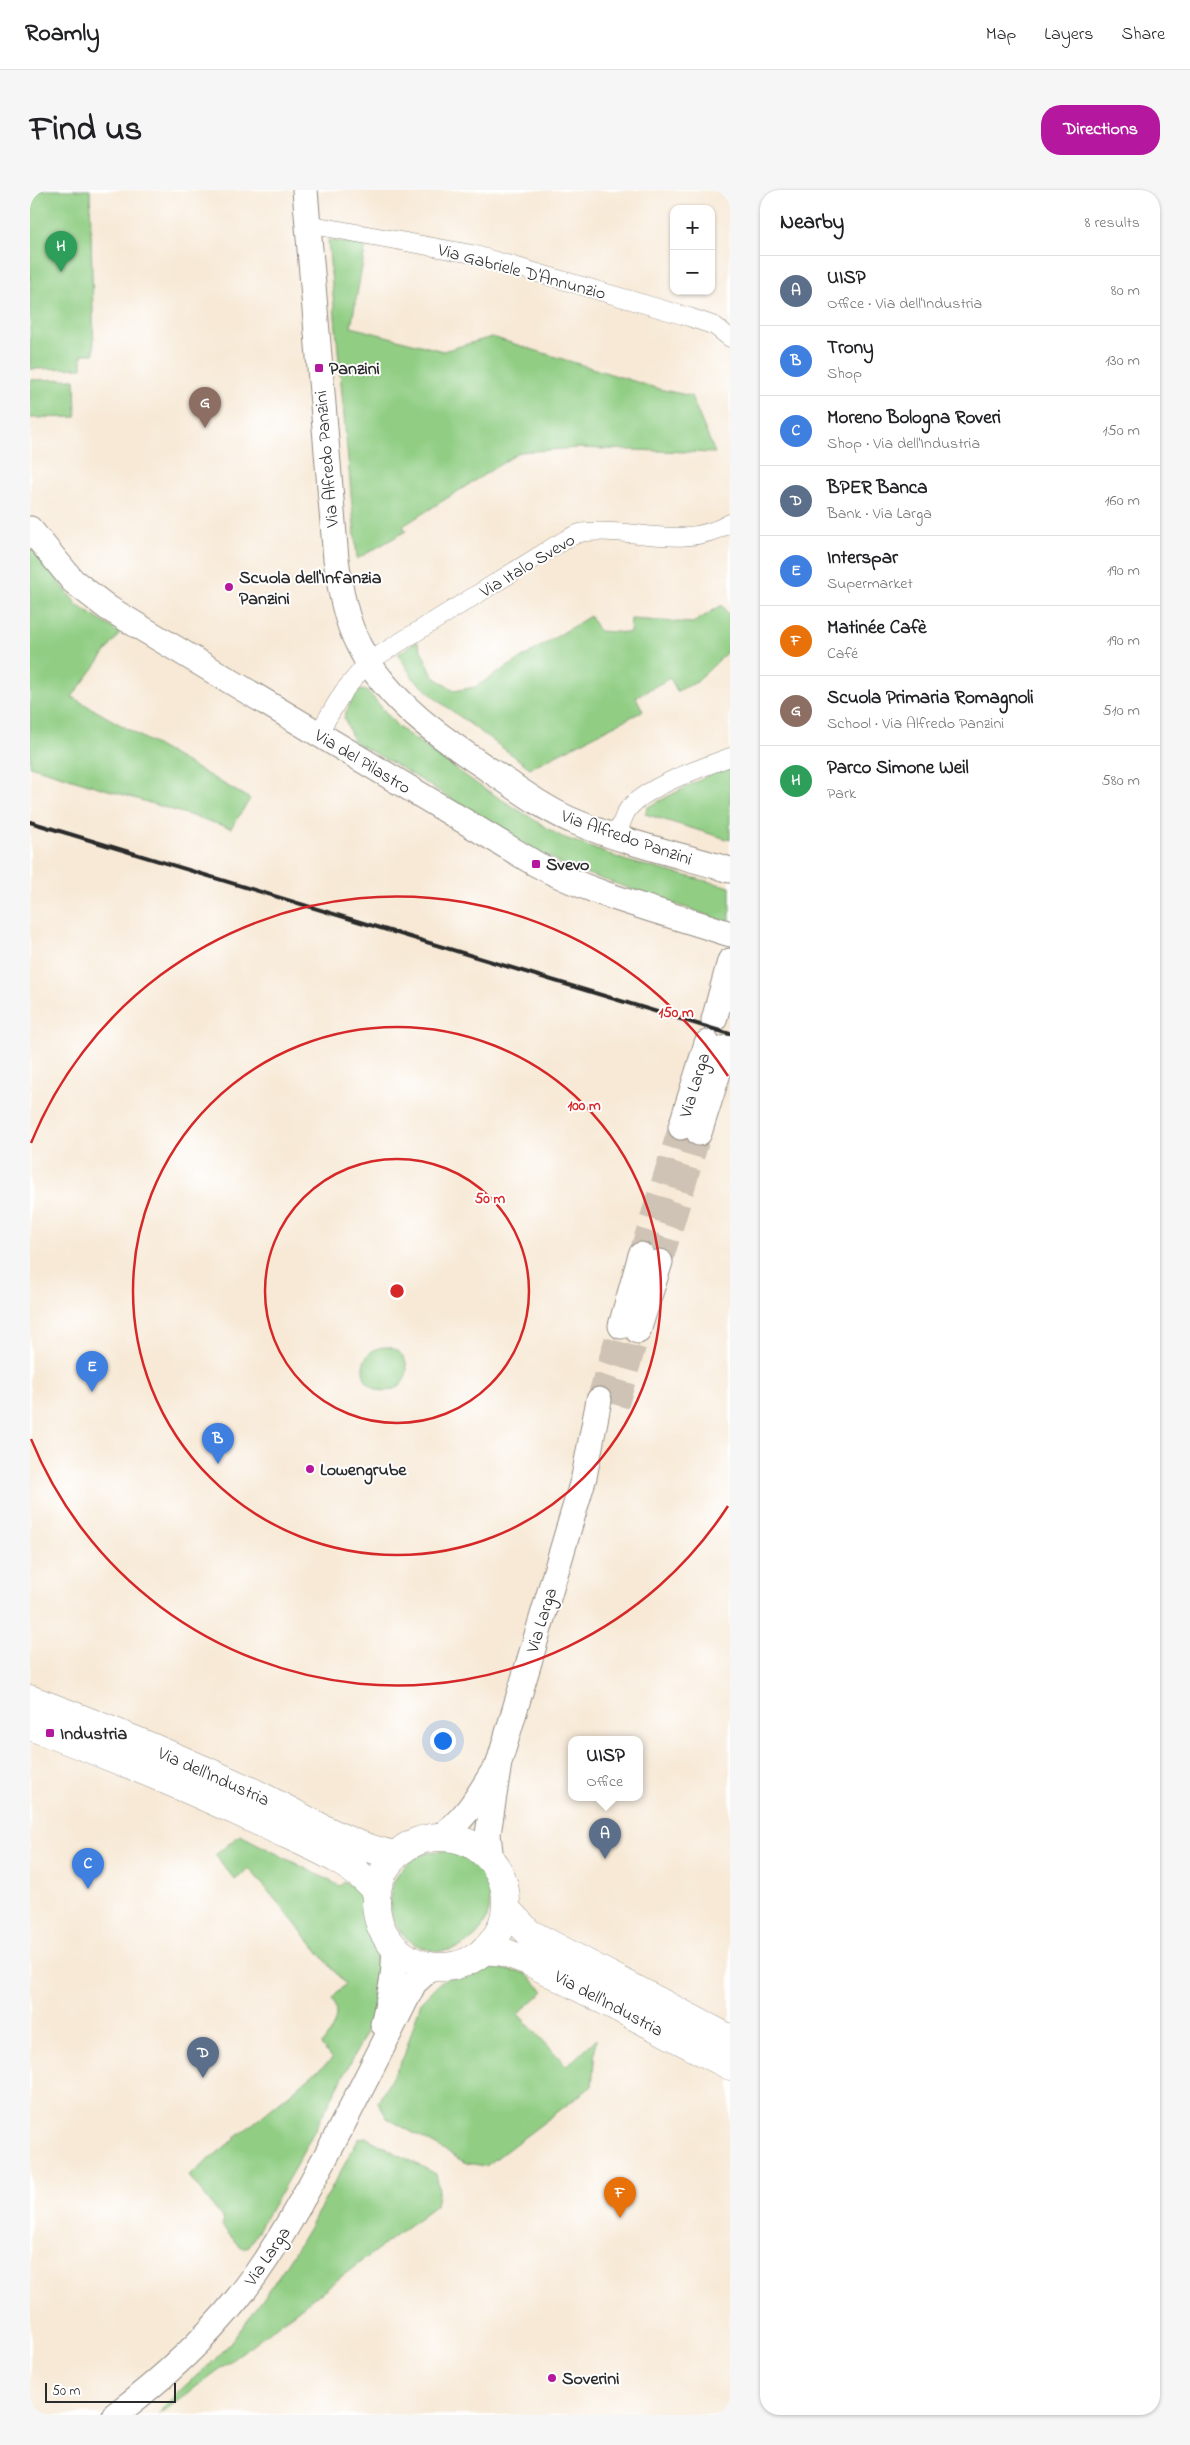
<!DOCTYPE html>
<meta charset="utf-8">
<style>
:root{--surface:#fff;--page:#f6f6f6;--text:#202124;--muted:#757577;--line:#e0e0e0;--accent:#b5179e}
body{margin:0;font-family:"Indie Flower",sans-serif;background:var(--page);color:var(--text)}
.controls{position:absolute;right:15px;top:15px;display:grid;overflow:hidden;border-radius:10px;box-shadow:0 1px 4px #0004}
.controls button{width:45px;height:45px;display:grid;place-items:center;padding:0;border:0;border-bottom:1px solid var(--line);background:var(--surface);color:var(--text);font:25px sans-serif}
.scale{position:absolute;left:15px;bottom:12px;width:131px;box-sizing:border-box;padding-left:5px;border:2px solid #2b2b2b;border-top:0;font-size:14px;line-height:18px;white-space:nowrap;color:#2b2b2b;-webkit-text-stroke:4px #fff;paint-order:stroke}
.you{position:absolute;left:412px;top:1550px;width:18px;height:18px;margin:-12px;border:4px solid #fff;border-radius:50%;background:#1a73e8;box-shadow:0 0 0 8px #1a73e833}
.badge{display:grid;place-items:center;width:32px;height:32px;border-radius:50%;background:var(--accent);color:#fff;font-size:16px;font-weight:700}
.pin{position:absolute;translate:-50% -41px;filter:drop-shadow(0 1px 2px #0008)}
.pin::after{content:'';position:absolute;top:26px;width:18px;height:15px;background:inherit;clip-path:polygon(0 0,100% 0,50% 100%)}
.popup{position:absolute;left:538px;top:1546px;width:75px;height:65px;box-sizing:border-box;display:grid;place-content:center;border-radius:10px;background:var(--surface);filter:drop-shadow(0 1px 4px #0005);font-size:16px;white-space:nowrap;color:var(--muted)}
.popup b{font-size:19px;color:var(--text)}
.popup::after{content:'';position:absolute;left:50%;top:100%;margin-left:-10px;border:10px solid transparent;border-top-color:var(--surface)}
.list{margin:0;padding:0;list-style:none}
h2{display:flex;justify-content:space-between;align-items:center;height:65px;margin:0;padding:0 20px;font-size:21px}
h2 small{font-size:16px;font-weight:400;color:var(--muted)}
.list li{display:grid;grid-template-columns:32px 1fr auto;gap:15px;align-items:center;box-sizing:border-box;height:70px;padding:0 20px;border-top:1px solid var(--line)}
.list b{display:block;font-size:19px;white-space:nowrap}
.list p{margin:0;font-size:16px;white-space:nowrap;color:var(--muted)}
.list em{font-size:16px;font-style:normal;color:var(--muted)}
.map{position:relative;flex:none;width:700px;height:2225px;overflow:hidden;border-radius:20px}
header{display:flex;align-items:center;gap:30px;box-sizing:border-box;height:70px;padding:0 25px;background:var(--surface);border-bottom:1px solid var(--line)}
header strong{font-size:24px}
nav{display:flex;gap:28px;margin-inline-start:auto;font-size:18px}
.intro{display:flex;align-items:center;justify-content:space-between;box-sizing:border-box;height:120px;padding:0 30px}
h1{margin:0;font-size:35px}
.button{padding:12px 22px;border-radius:20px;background:var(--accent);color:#fff;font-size:18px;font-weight:700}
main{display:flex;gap:30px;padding:0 30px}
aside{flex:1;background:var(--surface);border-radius:20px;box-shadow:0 1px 4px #0004}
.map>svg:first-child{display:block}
</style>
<header>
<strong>Roamly</strong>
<nav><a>Map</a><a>Layers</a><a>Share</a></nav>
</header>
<div class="intro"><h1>Find us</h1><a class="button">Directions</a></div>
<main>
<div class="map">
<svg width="700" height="2225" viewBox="0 0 700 2225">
<rect width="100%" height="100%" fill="#fff"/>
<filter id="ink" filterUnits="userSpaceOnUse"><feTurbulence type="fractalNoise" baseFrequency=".02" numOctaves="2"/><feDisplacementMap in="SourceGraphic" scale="10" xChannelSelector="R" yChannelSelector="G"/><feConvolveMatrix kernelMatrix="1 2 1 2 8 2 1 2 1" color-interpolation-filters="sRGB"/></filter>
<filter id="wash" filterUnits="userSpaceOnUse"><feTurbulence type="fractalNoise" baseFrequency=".0096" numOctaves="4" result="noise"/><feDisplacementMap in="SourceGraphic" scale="20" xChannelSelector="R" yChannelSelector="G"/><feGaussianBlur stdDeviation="1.12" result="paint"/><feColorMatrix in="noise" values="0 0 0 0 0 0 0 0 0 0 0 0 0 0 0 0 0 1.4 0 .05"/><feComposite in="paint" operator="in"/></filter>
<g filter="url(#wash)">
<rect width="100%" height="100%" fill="#f7e9d6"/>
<path fill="#91ce84" stroke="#5e7c58" d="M0,0H60L64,164H52V178L0,179Z
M298,50L336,55L321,137L413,161L462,147L629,199L661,206L685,263L548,258L490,262L373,336L376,341L327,369Z
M45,189L46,227L0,228V190Z
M0,353L47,415L90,443L42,507L220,609L201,638L0,576Z
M692,415L700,427V459L667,492L647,501L640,488L606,507L613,521L500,578L410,512L383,488L368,464L387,451L403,486L424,501L445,497L560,426L569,441L600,443L601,429L663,433Z
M337,500L368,537L450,596L530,646L597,671L700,697V733L537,677L490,651L368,576L324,552L314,527L326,501Z
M700,574V650L615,624L618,617Z
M333 1179a22 22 0 1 1 44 0a22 22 0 1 1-44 0Z
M210,1645L310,1696L314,1692L324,1697L330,1707L339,1742L355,1775L343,1822L332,1851L264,1979L219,2056L214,2058L208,2055L192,2036L194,2030L159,1986L302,1869L291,1855C303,1841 311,1826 302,1809L315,1794L219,1678L205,1690L185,1665Z
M360 1711a50 50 0 1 1 100 0a50 50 0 1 1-100 0Z
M465,1778L495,1783L514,1801L488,1824L537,1876L566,1849L562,1896L456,1976L436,1973L357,1928L348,1912L374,1866L391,1812L414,1789Z
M337,1948L406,1984L409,1998L406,2015L129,2225C148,2196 180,2179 201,2152C251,2089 291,2020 328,1949Z"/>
</g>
<g filter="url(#ink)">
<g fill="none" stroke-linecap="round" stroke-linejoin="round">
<path stroke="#cec3b4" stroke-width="25" stroke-dasharray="25 12" stroke-linecap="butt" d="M611,1065L651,937
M630,1072L669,943
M569,1210L591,1136
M586,1215L608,1141"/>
<g stroke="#918a80" stroke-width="19">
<path id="street" d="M277,34L442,64L659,127L685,136L700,148
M288,544L313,502L338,472L528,354C536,350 547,342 556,342C605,337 653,361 700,333
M587,646C590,638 593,625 599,618C618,596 673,577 700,567"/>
</g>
<g stroke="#918a80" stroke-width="27">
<path id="secondary" d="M275,0L306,369C310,398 315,429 329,456C359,515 419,553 473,589C497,605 520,622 548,633C596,653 650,665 700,680
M0,339L43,391L78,418L506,674C567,707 635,722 700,744
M684,830L700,771
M651,937L677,853
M669,943L696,858
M591,1136L611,1065
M608,1141L630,1072
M409,1647C436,1629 446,1609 463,1582
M461,1670L458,1644L469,1573L554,1287L569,1210
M353,1834C359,1808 366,1783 364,1756
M85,2225C131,2190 172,2153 208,2108C246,2060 274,2007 303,1953C329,1903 355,1852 380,1801L384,1793L403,1776"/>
</g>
<g stroke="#918a80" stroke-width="29">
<path id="primary" d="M0,1509C78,1538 156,1570 231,1606C274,1627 318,1657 366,1665
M0,1536C81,1566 160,1599 238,1636C273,1653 324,1671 347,1703
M346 1712a65 65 0 1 1 130 0a65 65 0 1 1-130 0Z
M476,1719L499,1743L700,1849
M454,1760L474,1762L498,1771L700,1876"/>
</g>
<use href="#street" stroke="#fff" stroke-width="18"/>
<use href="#secondary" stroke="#fff" stroke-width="25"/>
<use href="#primary" stroke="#fff" stroke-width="28"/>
<path stroke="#2b2b2b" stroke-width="4" d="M0,632L700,844"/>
</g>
</g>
<g fill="none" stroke="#d62828" stroke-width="2.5">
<circle cx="367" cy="1101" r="132"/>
<circle cx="367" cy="1101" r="264"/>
<path d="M698 1316A395 395 0 0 1 1 1249M1 953A395 395 0 0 1 698 886"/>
</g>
<g fill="#b5179e" stroke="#fff" stroke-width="2">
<rect x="284" y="173" width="10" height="10" rx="2.5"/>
<circle cx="199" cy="397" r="5"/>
<rect x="501" y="669" width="10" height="10" rx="2.5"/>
<circle cx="280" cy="1279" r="5"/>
<rect x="15" y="1538" width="10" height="10" rx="2.5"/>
<circle cx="522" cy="2188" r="5"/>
</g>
<g text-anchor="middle" stroke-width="4" stroke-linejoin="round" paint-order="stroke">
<g font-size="18" fill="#2b2b2b" stroke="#fff">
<text transform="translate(492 81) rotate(15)" y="6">Via Gabriele D'Annunzio</text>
<text transform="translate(296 269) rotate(-95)" y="6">Via Alfredo Panzini</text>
<text transform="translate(497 375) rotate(-31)" y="6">Via Italo Svevo</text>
<text transform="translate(333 571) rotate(31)" y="6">Via del Pilastro</text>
<text transform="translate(597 647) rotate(19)" y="6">Via Alfredo Panzini</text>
<text transform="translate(664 895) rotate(-73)" y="6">Via Larga</text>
<text transform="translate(511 1430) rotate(-73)" y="6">Via Larga</text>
<text transform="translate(184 1586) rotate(24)" y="6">Via dell'Industria</text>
<text transform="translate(579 1813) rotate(28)" y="6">Via dell'Industria</text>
<text transform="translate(237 2066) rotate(-56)" y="6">Via Larga</text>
</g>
<g font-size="18" font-weight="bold" fill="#2b2b2b" stroke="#fff" text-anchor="start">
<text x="299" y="184">Panzini</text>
<text x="209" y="393">Scuola dell'Infanzia<tspan x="209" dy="21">Panzini</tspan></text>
<text x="516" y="680">Svevo</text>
<text x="290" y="1285">Lowengrube</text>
<text x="30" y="1549">Industria</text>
<text x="532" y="2194">Soverini</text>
</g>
</g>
<circle cx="367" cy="1101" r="8" fill="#d62828" stroke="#fff" stroke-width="2.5"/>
<g font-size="15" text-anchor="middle" font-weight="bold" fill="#d62828" stroke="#fff" stroke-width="4" stroke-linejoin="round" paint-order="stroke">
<text x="646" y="827">150 m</text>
<text x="554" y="920">100 m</text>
<text x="460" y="1013">50 m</text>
</g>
</svg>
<div class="controls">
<button>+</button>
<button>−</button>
</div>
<div class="scale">50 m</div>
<div class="you"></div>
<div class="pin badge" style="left:575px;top:1669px;background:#5c6f8a">A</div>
<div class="popup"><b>UISP</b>Office</div>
<div class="pin badge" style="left:188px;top:1274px;background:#3f7fe0">B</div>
<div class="pin badge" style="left:58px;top:1699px;background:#3f7fe0">C</div>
<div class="pin badge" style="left:173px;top:1888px;background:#5c6f8a">D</div>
<div class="pin badge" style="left:62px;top:1202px;background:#3f7fe0">E</div>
<div class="pin badge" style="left:590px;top:2028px;background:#e8710a">F</div>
<div class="pin badge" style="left:175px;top:238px;background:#8d6e63">G</div>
<div class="pin badge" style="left:31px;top:82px;background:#2e9e5b">H</div>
</div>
<aside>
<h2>Nearby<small>8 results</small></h2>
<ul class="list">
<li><span class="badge" style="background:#5c6f8a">A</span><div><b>UISP</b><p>Office · Via dell'Industria</p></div><em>80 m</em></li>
<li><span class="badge" style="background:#3f7fe0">B</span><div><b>Trony</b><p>Shop</p></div><em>130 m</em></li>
<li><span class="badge" style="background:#3f7fe0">C</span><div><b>Moreno Bologna Roveri</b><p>Shop · Via dell'Industria</p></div><em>150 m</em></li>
<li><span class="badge" style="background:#5c6f8a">D</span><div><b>BPER Banca</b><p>Bank · Via Larga</p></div><em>160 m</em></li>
<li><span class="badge" style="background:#3f7fe0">E</span><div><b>Interspar</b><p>Supermarket</p></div><em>190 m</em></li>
<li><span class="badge" style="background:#e8710a">F</span><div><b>Matinée Cafè</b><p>Café</p></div><em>190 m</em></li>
<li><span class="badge" style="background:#8d6e63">G</span><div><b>Scuola Primaria Romagnoli</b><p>School · Via Alfredo Panzini</p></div><em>510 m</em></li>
<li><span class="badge" style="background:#2e9e5b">H</span><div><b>Parco Simone Weil</b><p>Park</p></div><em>580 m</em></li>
</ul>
</aside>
</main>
